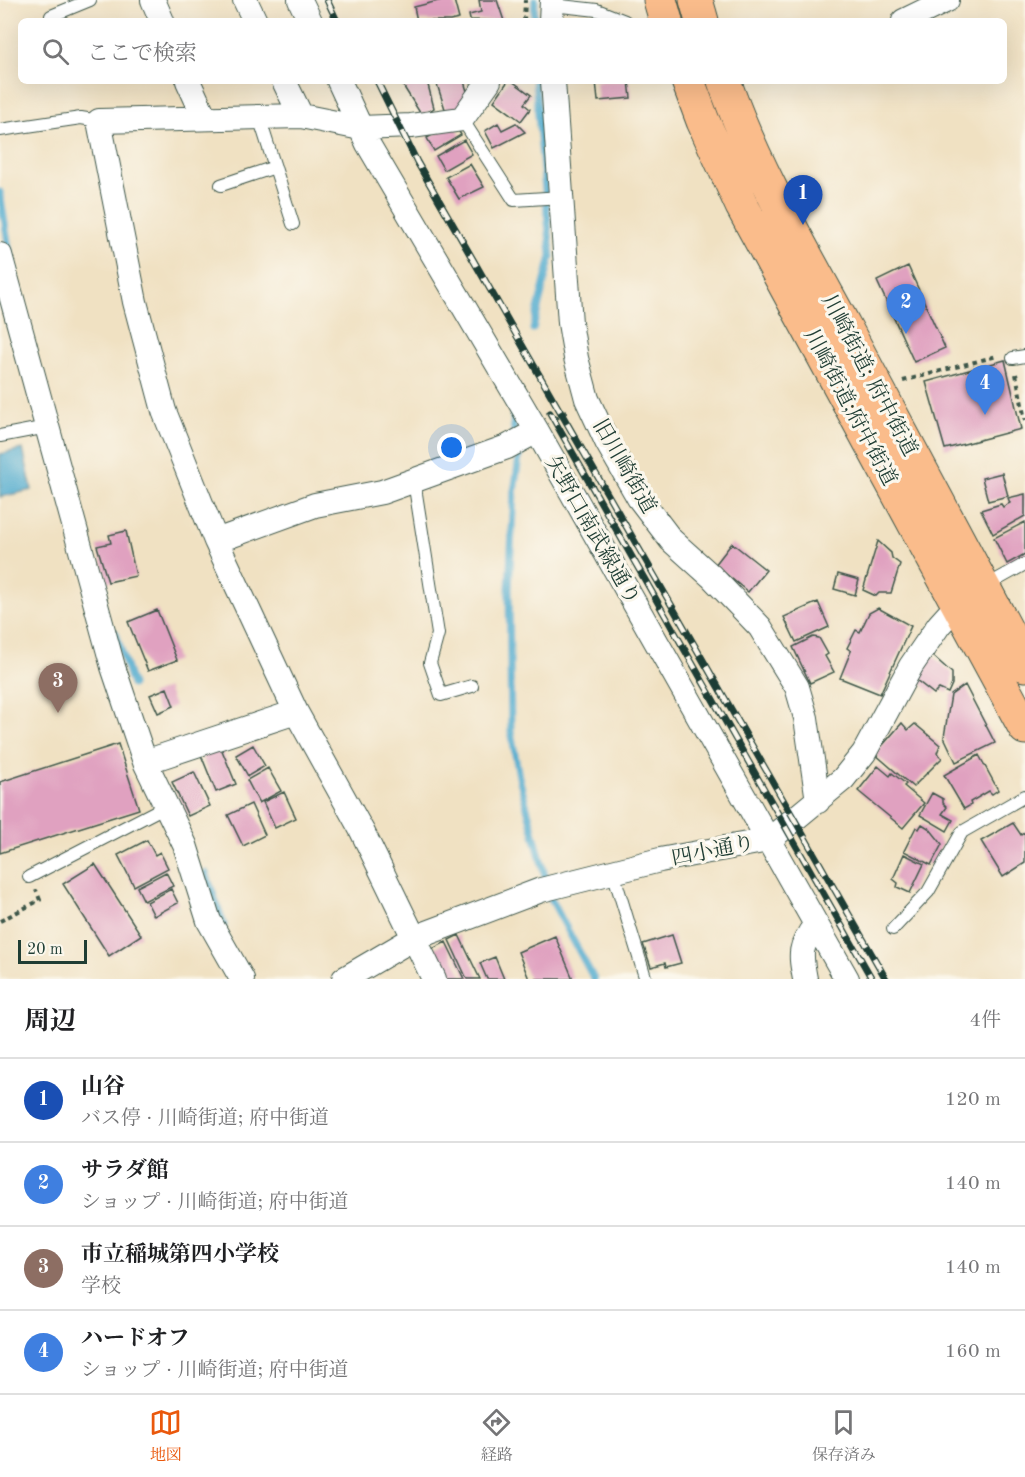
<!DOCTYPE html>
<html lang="ja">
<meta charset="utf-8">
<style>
:root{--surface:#fff;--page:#f2f2f2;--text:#202124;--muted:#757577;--line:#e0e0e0;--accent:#ea580c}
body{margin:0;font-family:"Old Standard TT","Noto Serif JP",serif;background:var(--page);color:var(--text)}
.scale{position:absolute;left:18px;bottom:15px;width:69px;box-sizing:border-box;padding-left:6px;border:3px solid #1f3d34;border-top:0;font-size:16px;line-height:21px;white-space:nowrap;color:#1f3d34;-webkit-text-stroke:4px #fbf7ec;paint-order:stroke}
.you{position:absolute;left:452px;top:448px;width:21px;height:21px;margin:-15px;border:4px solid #fff;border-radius:50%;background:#1a73e8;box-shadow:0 0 0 9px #1a73e833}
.badge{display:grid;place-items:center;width:39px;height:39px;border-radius:50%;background:var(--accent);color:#fff;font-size:20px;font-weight:700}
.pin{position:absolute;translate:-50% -50px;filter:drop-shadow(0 2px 3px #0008)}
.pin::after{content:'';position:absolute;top:32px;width:21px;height:18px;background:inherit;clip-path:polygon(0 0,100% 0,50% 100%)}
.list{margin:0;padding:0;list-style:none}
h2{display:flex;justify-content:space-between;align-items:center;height:78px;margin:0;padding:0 24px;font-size:26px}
h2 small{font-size:20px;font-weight:400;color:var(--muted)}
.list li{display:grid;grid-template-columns:39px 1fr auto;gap:18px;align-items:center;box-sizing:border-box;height:84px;padding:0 24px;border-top:2px solid var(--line)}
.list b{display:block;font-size:22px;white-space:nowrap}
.list p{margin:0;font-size:20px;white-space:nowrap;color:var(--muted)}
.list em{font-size:20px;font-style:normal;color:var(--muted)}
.icon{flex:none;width:33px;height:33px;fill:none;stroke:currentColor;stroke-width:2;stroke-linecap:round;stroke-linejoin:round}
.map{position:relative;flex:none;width:1025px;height:979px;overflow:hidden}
.search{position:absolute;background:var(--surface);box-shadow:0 6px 24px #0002;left:18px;right:18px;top:18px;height:66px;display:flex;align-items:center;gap:15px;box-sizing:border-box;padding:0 21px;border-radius:9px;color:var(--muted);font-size:22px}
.sheet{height:414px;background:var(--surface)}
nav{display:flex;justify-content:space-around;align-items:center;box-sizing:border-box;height:84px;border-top:2px solid var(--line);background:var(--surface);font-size:16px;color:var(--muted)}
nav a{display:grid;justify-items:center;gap:3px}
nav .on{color:var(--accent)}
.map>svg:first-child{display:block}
</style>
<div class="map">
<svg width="1025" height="979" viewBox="0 0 1025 979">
<rect width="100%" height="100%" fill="#fbf7ec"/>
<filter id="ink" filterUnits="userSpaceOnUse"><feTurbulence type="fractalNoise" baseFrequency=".0167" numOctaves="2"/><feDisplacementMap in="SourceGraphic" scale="12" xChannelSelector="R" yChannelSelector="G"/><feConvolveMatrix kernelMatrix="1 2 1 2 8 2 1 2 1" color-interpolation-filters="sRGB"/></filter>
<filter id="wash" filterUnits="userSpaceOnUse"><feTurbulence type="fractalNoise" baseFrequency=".008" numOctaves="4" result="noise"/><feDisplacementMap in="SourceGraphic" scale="24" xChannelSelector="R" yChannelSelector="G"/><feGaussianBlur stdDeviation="1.35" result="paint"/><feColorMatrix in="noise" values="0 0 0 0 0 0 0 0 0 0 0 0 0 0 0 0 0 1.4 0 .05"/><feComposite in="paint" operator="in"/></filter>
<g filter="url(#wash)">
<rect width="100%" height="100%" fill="#f0e1c2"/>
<path fill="#50aace" stroke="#387481" stroke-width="1.5" d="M23,449L32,490L0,497V454Z"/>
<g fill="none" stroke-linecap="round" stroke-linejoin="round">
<path stroke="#50aace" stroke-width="7" d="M534,21L535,0
M0,192L10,255
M533,329L551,256L535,81
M513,413L514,434L520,451L514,492L509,589L511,732L519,777L551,899L594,979
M116,633L132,685
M206,873L224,925"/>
</g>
<g id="blocks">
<path fill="#e0a1c0" d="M442,0H454L459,19L450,21H417L414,7Z
M479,0H497L504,21L470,20L469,15L481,12Z
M409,81H427L434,108L422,116L402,84Z
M436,81H464L471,105L446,112Z
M508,81H512L531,95L524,104L530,109L521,121L494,101Z
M596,81H629L631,98L598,101Z
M454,123L461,135L434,151L427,138Z
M498,123L502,130L516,123L525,132L494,148L485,131Z
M464,140L472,154L444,170L436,156Z
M470,164L484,187L459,199L446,177Z
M908,266L945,348L914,362L877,281Z
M1005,360L1021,429L945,449L926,382Z
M1002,473L1008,496L988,501L982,478Z
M1025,494V516L993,534L981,510L1001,504L1003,507L1010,503L1008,498Z
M1025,522V554L1007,564L994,538Z
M126,531L136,576L108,582L97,546L111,543L109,535Z
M878,541L891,553L892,558L900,564L891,593H879L876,596L863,590Z
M732,543L766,570L748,592L715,565Z
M838,574L859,580L855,595L834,589Z
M818,602L829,627L796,642L784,617Z
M878,608L911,626L880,694L840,678L851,651L847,648L856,630L860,632L869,613Z
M157,610L177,660L148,671L128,622Z
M813,637L819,638L828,654L825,656L834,672L810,683L793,647Z
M932,655L952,673V684L948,693L939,689L934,694L915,679Z
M965,685L995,743L956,762L944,737L951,695Z
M167,688L174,706L158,713L150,695Z
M902,723L908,730L915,724L940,745L937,753L942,758L913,787L875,754Z
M118,744L139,809L0,853V782Z
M253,745L265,766L248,776L236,755Z
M221,748L236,784L216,792L201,755Z
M979,755L998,790L992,794L989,791L970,802L971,805L964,809L944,775Z
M878,766L890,776L892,773L906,784L904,786L924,803L903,828L858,791Z
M268,768L281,791L259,803L247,780Z
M194,772L210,806L188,816L172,782Z
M284,792L296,818L275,828L263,802Z
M932,793L943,799V803L947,807L942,814L953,820L947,831L920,815Z
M251,804L265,835L243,846L228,815Z
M1013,823L1021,835L1025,832V863L1003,877L981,841Z
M922,824L930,829L942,844L931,865L904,851L916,827L919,829Z
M147,840L155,855L160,852L168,868L134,886L118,855Z
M904,854L924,864L910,893L897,887L898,883L893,879Z
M95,864L141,935L109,956L63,884Z
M166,872L173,886L144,901L137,887Z
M171,889L178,903L154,916L147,902Z
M459,935L480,979H467L449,940Z
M672,935L681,963L666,967L665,963L651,967L643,944Z
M555,936L573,979H529L518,952Z
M446,942L464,979H446L432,949Z
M495,957L504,979H487L480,963Z"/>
</g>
</g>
<g filter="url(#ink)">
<use href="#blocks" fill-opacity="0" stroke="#3e5649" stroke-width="1.5"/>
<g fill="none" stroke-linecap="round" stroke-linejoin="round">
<g stroke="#3e5649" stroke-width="14">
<path id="service" d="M552,5L597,10L625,21
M51,16L90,0
M259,117L293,224
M462,119L514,200L562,197
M0,130L81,118L99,121
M221,185L275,167
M1013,358L1025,356
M0,436L47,427
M414,481L438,634L430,663L441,695L472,686
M984,587L1025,564
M613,872L645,977
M29,877L166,806
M893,929L928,892L962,832L1025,796"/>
</g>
<g stroke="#3e5649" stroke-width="26">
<path id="minor" d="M153,0L162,21
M245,0L255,21
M300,0L310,21
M551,21L552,0
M904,21L947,0
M188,81L205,118
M284,81L301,116
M339,81L368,144L537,431L847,979
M553,81L570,323L576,358L587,399L607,442L639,498L671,540L711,576L760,627L797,687L806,718L818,801
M0,255L113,667L145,762L185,845L209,921L242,979
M216,541L315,505L382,492L507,447L537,431
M145,762L296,712
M344,979L414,938L541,890L660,860L769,840L843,779L864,753L911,666L939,625L958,604L971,596
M434,979L362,831L296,712L216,541L164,411L135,302L99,121L301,116L361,128L411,126L462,119L489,81
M805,979C800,953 799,947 816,924"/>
</g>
<g stroke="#3e5649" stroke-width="35">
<path id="primary" d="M660,0L666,21
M696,0L702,21
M688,81L703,121L742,206L1025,728
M724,81C755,168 802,248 846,329C905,441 965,553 1025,665"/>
</g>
<path stroke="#3e5649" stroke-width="4" stroke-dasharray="4.5 4.5" stroke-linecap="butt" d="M524,21L525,0
M1016,374L1025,420
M903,381L997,356
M555,419L569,410
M0,921L40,900L36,890"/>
<use href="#service" stroke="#fff" stroke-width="12"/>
<use href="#minor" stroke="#fff" stroke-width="24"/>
<use href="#primary" stroke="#fabc8b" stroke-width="33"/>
<g stroke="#1f3d34" stroke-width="7">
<path id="rail" d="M327,0L337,21
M377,81L417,162L886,979
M550,413L872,979"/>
</g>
<use href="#rail" stroke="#fbf7ec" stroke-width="4.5" stroke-dasharray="14" stroke-linecap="butt"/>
</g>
</g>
<g text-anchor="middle" stroke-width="6" stroke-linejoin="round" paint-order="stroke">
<g font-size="21" fill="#1f3d34" stroke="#fbf7ec">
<text transform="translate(870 375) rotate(62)" y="7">川崎街道; 府中街道</text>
<text transform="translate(851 407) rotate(62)" y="7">川崎街道;府中街道</text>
<text transform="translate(625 466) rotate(60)" y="7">旧川崎街道</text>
<text transform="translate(593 530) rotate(60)" y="7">矢野口南武線通り</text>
<text transform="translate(713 850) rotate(-11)" y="7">四小通り</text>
</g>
</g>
</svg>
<div class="scale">20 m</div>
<div class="you"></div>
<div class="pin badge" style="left:803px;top:225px;background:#1a4fb4">1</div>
<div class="pin badge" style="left:906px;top:334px;background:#3f7fe0">2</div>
<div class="pin badge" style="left:58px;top:713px;background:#8d6e63">3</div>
<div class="pin badge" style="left:985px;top:415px;background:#3f7fe0">4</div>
<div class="search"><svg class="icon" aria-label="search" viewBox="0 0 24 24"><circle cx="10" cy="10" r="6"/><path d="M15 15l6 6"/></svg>ここで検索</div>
</div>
<section class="sheet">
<h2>周辺<small>4件</small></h2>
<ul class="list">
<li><span class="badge" style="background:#1a4fb4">1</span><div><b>山谷</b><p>バス停 · 川崎街道; 府中街道</p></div><em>120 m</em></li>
<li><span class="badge" style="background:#3f7fe0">2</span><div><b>サラダ館</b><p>ショップ · 川崎街道; 府中街道</p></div><em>140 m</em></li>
<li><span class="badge" style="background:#8d6e63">3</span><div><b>市立稲城第四小学校</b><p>学校</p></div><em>140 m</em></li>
<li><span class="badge" style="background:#3f7fe0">4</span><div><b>ハードオフ</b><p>ショップ · 川崎街道; 府中街道</p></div><em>160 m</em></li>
</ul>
</section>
<nav>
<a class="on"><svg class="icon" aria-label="map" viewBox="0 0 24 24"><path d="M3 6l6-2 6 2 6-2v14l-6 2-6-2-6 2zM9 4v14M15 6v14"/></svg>地図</a>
<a><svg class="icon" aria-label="directions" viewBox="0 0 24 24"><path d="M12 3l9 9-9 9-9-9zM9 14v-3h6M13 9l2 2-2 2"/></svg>経路</a>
<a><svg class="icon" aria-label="saved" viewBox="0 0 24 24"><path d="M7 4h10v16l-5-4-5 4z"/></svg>保存済み</a>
</nav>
